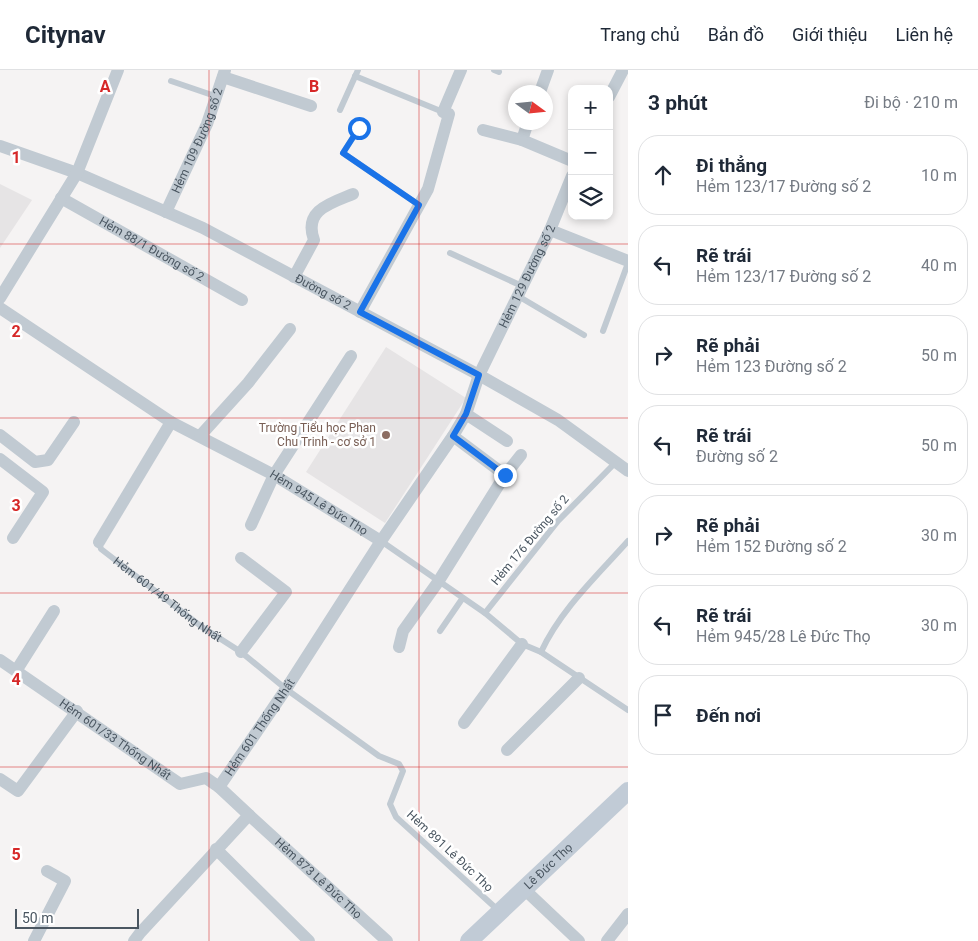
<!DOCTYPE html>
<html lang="vi">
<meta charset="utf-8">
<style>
:root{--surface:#fff;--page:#f6f6f7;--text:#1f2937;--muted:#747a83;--line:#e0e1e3}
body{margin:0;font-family:Roboto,sans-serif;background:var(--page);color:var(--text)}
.controls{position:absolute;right:15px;top:15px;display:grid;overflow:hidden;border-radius:10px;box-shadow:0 2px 8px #0003}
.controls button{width:45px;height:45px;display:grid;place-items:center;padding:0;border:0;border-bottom:1px solid var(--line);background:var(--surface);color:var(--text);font:25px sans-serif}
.compass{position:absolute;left:508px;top:15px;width:45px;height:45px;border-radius:50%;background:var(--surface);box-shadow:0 2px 8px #0003;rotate:105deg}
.scale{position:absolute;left:15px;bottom:12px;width:124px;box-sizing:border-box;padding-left:5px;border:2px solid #4a5661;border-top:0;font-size:14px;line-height:18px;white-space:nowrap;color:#4a5661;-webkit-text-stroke:4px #fff;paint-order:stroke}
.stop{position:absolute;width:15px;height:15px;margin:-11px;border:4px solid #1a73e8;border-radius:50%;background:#fff}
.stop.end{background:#1a73e8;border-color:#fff;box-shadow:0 1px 5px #0008}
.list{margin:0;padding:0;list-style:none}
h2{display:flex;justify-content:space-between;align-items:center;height:65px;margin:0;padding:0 20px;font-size:21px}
h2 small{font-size:16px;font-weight:400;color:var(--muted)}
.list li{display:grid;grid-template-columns:32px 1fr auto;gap:15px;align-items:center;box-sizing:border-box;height:80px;margin:0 10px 10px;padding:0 10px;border:1px solid var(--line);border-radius:20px}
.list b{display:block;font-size:19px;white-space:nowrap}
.list p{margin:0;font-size:16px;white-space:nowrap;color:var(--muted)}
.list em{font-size:16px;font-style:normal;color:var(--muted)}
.icon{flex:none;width:28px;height:28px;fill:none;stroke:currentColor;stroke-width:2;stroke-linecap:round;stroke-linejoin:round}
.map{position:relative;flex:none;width:628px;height:871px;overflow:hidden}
header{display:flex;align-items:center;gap:30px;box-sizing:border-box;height:70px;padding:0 25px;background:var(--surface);border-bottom:1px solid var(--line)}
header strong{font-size:24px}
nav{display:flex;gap:28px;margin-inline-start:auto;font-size:18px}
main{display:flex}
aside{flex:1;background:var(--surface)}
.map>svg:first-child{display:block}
</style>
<header>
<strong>Citynav</strong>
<nav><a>Trang chủ</a><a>Bản đồ</a><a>Giới thiệu</a><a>Liên hệ</a></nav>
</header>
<main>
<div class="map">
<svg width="628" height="871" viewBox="0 0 628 871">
<rect width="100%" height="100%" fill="#f5f3f3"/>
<path fill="#e6e4e5" d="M0,114L32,130L0,178Z
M386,277L466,328L385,453L306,402Z"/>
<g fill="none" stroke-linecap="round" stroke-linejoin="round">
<g stroke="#c1cad2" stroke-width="6">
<path d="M494,0L499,2"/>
<path d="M355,6L443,42"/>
<path d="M171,11L215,26"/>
<path d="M340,40L358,0"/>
<path d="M359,58L343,83L419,135"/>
<path d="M450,183L522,216"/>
<path d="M518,226L584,265"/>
<path d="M603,261L628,193"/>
<path d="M381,471L485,543L522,574L541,582L628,640"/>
<path id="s1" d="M99,472L101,479L202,557L241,582L286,619L379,686L399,694L403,701L390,734L396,747L499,841"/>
<path d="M485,543L558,451L616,392"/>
<path d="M440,561L462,529"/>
<path d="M541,582C561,539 597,506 628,471"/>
</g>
<g stroke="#c1cad2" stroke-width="12">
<path d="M223,7L311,36"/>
<path d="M540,22L548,0"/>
<path d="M609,27L623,0"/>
<path d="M528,52L522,70L572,91"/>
<path d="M483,60L522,70"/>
<path id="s2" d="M0,76L77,103L203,158L479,305L558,350L628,401"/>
<path id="s3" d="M61,128L242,230"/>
<path id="s4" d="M166,142L207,54L225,0"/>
<path d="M550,160L628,191"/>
<path d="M294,207L314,170C303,140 331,133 353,124"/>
<path d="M0,228L77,103L118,0"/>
<path id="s5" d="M0,238L171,352L274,405L381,471"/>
<path d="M360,242L428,119L449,44L443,42L461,0"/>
<path d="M466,344L507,371"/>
<path d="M0,365L35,392L48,390L74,352"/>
<path d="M200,366L248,313L290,259"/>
<path d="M453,366L505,405"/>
<path d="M0,389L43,422L13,468"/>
<path d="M251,455L274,405L351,286"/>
<path d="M99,472L171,352"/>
<path d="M241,488L286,522L241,582"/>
<path d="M399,577L403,561L438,512L505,405L521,385"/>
<path id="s6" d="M0,590L180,714L206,708L219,717"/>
<path d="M16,601L54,541"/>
<path d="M464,653L522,574"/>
<path d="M507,680L579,608"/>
<path d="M0,709L18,721L77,641"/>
<path id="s7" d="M249,745L387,871"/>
<path d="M216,779L309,871"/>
<path d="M524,819L579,871"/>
<path d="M34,871L65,811L47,801"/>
<path id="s8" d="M134,871L140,863L249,745L219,717L286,619L381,471L453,366L466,344L479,305L550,160L572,106"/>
<path d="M607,871L628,844"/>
</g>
<path stroke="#c1cbd6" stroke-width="18" id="s9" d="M469,871L628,721"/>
</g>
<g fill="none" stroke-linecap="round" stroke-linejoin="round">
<path stroke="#1a73e8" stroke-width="6" d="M359,58L343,83L419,135L360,242L479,305L466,344L453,366L505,405"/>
</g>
<path fill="none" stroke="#d62828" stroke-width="1" stroke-opacity="0.55" d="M209,0V871M419,0V871M0,174H628M0,348H628M0,523H628M0,697H628"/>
<circle fill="#8d6e63" stroke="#fff" stroke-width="2" cx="386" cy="365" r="5"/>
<g text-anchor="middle" stroke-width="5" stroke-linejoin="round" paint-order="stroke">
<g font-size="12" fill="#4a5661" stroke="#fff">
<text dy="4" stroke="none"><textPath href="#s4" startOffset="78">Hẻm 109 Đường số 2</textPath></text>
<text dy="4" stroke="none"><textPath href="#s3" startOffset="104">Hẻm 88/1 Đường số 2</textPath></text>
<text dy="4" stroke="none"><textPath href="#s8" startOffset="810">Hẻm 129 Đường số 2</textPath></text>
<text dy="4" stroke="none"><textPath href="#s2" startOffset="355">Đường số 2</textPath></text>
<text dy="4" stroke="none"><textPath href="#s5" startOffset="374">Hẻm 945 Lê Đức Thọ</textPath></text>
<text transform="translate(530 470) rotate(-50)" y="4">Hẻm 176 Đường số 2</text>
<text dy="4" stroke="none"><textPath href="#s1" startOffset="91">Hẻm 601/49 Thống Nhất</textPath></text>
<text dy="4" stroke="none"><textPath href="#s8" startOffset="284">Hẻm 601 Thống Nhất</textPath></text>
<text dy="4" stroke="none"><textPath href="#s6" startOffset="140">Hẻm 601/33 Thống Nhất</textPath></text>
<text transform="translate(450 781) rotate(43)" y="4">Hẻm 891 Lê Đức Thọ</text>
<text dy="4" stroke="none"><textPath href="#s9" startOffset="109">Lê Đức Thọ</textPath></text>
<text dy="4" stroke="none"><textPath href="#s7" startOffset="94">Hẻm 873 Lê Đức Thọ</textPath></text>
</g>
<g font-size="12" fill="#785e54" stroke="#fff" text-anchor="end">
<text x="376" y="362">Trường Tiểu học Phan<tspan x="376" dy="14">Chu Trinh - cơ sở 1</tspan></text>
</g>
</g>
<g font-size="16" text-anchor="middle" font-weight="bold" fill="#d62828" stroke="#fff" stroke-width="5" stroke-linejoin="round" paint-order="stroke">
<text x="105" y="22">A</text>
<text x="314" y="22">B</text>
<text x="16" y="93">1</text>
<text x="16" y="267">2</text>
<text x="16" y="441">3</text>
<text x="16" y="615">4</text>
<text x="16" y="790">5</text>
</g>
</svg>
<div class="controls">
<button>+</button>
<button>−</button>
<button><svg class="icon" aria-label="layers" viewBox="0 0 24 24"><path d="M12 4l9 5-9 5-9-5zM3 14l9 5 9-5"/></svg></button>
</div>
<svg class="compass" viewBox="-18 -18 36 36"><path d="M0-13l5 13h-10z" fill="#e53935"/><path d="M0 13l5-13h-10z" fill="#747a83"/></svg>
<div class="scale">50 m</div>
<div class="stop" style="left:359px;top:58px"></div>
<div class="stop end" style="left:505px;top:405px"></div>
</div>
<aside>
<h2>3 phút<small>Đi bộ · 210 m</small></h2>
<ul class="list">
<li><svg class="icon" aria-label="ahead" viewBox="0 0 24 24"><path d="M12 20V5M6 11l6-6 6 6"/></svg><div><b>Đi thẳng</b><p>Hẻm 123/17 Đường số 2</p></div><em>10 m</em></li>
<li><svg class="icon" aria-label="left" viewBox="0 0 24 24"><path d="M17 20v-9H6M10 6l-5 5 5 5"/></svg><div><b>Rẽ trái</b><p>Hẻm 123/17 Đường số 2</p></div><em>40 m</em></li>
<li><svg class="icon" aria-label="right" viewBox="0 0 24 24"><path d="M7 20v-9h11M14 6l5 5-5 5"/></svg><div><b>Rẽ phải</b><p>Hẻm 123 Đường số 2</p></div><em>50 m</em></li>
<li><svg class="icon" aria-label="left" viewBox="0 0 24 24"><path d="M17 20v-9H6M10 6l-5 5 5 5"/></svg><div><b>Rẽ trái</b><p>Đường số 2</p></div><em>50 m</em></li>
<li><svg class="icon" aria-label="right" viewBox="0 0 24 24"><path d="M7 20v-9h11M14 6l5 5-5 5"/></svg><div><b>Rẽ phải</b><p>Hẻm 152 Đường số 2</p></div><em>30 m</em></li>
<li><svg class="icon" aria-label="left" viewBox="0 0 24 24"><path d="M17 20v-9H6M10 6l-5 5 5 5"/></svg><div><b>Rẽ trái</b><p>Hẻm 945/28 Lê Đức Thọ</p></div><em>30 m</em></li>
<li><svg class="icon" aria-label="arrive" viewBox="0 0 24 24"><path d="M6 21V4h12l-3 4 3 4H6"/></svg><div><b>Đến nơi</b></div></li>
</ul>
</aside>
</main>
